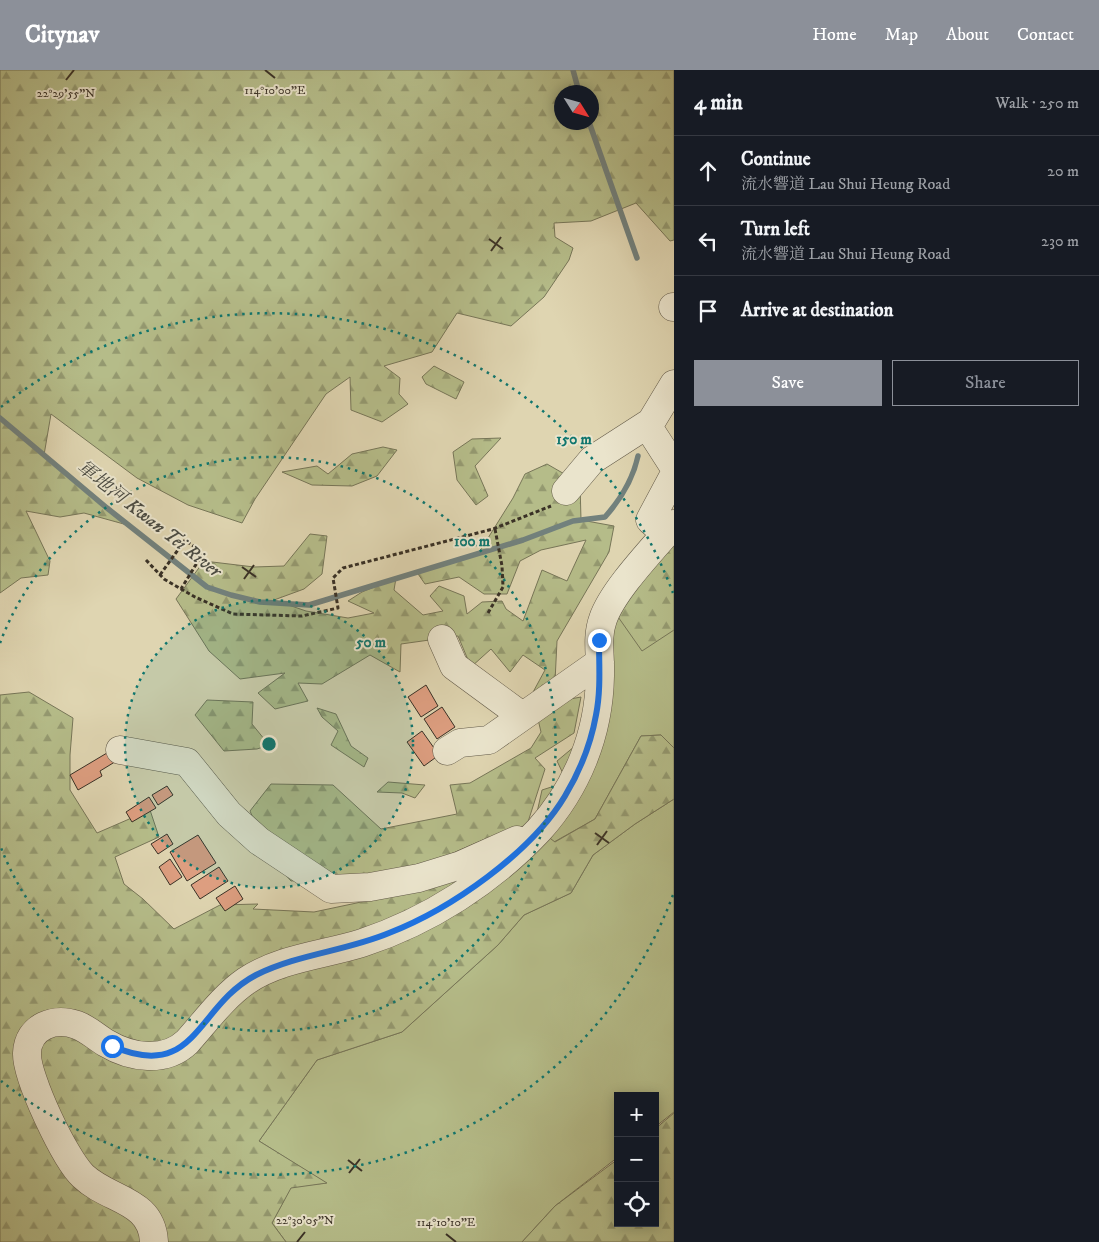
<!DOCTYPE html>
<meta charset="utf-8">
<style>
:root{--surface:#171b24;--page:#242831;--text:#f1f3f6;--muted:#9ea1a6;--line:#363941;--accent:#8c9099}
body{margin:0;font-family:"IM FELL DW Pica","Noto Serif SC",serif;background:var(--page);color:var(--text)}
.controls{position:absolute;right:15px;bottom:15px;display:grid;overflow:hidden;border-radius:0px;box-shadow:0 2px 12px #0003}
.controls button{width:45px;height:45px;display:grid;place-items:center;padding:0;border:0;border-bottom:1px solid var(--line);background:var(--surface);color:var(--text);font:25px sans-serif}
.compass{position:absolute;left:554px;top:15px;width:45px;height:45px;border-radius:50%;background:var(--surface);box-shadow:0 2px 12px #0003;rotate:127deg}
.stop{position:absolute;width:15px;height:15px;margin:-11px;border:4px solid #1a73e8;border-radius:50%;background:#fff}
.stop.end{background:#1a73e8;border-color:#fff;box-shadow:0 1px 5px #0008}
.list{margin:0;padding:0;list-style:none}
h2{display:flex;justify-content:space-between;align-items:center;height:65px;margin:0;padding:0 20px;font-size:21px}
h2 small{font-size:16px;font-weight:400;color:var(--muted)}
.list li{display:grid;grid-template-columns:32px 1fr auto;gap:15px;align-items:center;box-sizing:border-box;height:70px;padding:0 20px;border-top:1px solid var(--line)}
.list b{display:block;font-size:19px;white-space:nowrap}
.list p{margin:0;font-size:16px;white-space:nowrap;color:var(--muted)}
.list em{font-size:16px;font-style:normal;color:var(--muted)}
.actions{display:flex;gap:10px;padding:15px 20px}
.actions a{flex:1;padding:11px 0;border:1px solid var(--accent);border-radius:0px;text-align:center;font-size:18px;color:var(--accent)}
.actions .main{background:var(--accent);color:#fff}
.icon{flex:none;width:28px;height:28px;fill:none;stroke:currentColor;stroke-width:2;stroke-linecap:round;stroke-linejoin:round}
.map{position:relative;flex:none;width:674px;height:1172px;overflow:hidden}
header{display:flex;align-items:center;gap:30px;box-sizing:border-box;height:70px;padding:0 25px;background:var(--accent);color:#fff}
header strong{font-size:24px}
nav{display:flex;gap:28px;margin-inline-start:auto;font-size:18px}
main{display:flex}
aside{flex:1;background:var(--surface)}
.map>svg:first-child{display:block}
</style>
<header>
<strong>Citynav</strong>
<nav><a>Home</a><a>Map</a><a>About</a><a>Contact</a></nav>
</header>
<main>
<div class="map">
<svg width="674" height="1172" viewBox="0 0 674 1172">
<defs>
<pattern id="forest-firs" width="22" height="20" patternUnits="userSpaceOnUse" patternTransform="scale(1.25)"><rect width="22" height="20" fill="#b5bc89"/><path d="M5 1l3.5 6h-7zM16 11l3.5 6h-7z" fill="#949970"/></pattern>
</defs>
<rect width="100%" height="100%" fill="#dfd5b1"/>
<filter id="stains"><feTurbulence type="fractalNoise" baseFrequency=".004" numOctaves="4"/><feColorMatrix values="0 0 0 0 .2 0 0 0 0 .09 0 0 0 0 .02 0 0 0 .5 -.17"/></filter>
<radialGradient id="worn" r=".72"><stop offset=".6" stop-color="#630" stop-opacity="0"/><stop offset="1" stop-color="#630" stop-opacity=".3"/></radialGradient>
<path fill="#b5bc89" stroke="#777658" d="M609,534L674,558V678L661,665L641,666L595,749L554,772L534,756L542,720L567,712L557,691L587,666Z
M674,729V1042L655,1057V1026H618V1087L555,1136L522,1172H286L272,1153L291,1117L326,1113L259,1071L317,990L402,962L498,875L524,845L571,823L593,785L635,754Z"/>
<path fill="url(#forest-firs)" stroke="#777658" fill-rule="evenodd" d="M0,0H674V170L670,171L636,133L591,151L554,153L555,167L573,178L569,190L544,227L511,256L457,243L432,282L384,296L400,308L399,324L408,334L382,352L351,340L350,307L326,324L255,429L242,453L188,435L137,408L51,344L44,385L131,456L84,443L60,447L26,441L50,491L48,505L21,508L0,523ZM562,22H592V52H562Z
M434,296L464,312L456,329L426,314L422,307Z
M501,368L475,396L488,426L476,435L457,410L453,382L472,369Z
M383,377L397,380L377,406L352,416L312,415L282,402L317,396L328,404L352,384Z
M547,394L580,413L581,450L614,456L609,482L557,571L554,632L581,627L574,663L535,688L545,699L527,755L483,770L446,786L400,802L291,811L270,787L250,741L271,714L333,715L381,759L457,744L450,715L470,713L531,678L541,662L532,624L545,600L523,585L510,602L491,579L471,597L458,566L401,574L400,602L370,585L322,614L298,613L308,631L275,639L258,623L285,603L240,609L209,581L176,529L204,491L254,497L284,496L310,464L327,466L322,504L304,519L274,530L306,541L348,548L374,543L348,531L362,522L396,508L394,520L423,545L443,541L430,526L439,516L464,526L467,544L482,532L502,531L506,539L523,551L542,500L567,511L586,470L541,480L520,491L507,524H484L459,507L425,514L416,501L478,484L513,428L525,404Z
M674,462V560L642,581L609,534Z
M29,622L73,648L70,685V720L97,763L150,740L159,767L115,787L124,814L143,829L174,859L220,835L258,834L253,839L314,842L418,820L534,756L555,772L595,749L641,666L661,665L674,678V729L635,754L593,785L571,823L524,845L498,875L402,962L317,990L259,1071L327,1113L291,1118L272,1153L286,1172H0V625Z
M207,630L253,632L252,654L269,675L257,679L224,681L195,645Z
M317,638L336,644L351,676L368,688L364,697L331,675L338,661L322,647Z
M388,712L425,715L415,728L402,723L377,722Z
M674,1043V1172H522L555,1136L618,1089V1153H655V1059Z"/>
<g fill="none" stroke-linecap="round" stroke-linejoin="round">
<path stroke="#72817d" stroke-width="5.5" d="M573,0L579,22
M589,52L637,188
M0,348L107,438L207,517L231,525L260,532L309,535L523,470L573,451L605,447C620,430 633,409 638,386"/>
</g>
<path fill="#dd9e80" stroke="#393126" d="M426,615L438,636L421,647L408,627Z
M442,637L455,657L437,669L424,649Z
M422,661L439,685L424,696L407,672Z
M112,680L118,690L100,701L102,706L78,720L70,705Z
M167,716L173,725L158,735L152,725Z
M149,727L156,738L132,752L126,742Z
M167,764L173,774L158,784L151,774Z
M198,765L216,793L187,811L170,782Z
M170,789L182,807L170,815L159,797Z
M219,797L228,811L200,829L191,815Z
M235,816L243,829L225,841L216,828Z"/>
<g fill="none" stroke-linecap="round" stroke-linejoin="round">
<g stroke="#625a49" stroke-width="29">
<path id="minor" d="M673,237H674
M647,355L674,397
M566,421L592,390L651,352L674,314
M666,464L650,450L674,405
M442,569L454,596L522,646
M120,680L187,692L229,744L259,771L331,819L370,817L419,808L461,795L517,770
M447,681L460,673L489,670L600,592
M154,1172C152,1129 109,1131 83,1106C65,1089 26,1007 27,983C28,956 55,947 77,955C88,959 96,967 106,973C131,988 165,993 187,972C206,951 223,927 246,911C280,888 324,885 362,873C429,851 491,811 539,760C577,718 599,664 600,606C601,587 596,568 603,549C613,520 653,479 674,454"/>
</g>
<path stroke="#393126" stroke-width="3" stroke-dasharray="4 2.5" stroke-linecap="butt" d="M146,490L164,509L181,519L195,527L233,544L302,546L338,538L333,508L343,498L493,459L551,436
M160,505L185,470L203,483L181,519
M488,543L503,517L502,496L495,459"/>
<use href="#minor" stroke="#eae4cc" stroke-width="28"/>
</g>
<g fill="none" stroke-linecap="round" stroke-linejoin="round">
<path stroke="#1a73e8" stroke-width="6" d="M112,976C196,1013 196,936 256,905C298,884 346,881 389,863C451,839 531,783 565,726C580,701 591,673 596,645C601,620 599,595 599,570"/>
</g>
<path fill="none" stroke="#393126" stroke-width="2" d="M265,0L275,8M66,10L74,0M489,169L503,179M491,181L501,167M242,497L256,507M244,509L254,495M595,763L609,773M597,775L607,761M348,1090L362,1101M349,1103L360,1089M446,1164L456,1172M297,1172L305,1162"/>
<circle cx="269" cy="674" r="144" fill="#0f766e" fill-opacity=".12"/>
<g fill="none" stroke="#0f766e" stroke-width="2.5" stroke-dasharray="2.5 5">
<circle cx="269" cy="674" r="144"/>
<path d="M0 573A287 287 0 1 1 0 775"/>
<path d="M673 825A431 431 0 0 1 1 1011M1 337A431 431 0 0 1 673 523"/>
</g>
<g text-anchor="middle" stroke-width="4" stroke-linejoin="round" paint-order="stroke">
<g font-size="19" font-style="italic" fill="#4c4c43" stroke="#eae4cc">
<text transform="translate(150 448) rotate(38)" y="7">軍地河 Kwan Tei River</text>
</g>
</g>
<g font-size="12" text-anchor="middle" fill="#393126" stroke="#eae4cc" stroke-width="4" stroke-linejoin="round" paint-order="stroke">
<text x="275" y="24">114°10'00"E</text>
<text x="66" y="27">22°29'55"N</text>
<text x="305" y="1154">22°30'05"N</text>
<text x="446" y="1156">114°10'10"E</text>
</g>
<circle cx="269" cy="674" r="8" fill="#0f766e" stroke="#eae4cc" stroke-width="2.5"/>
<g font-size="15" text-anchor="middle" font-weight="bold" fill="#0f766e" stroke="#eae4cc" stroke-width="4" stroke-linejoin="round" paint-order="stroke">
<text x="574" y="374">150 m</text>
<text x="472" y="476">100 m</text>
<text x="371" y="577">50 m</text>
</g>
<rect width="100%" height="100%" filter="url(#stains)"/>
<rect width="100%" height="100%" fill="url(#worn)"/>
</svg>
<div class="controls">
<button>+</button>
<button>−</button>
<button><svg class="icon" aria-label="locate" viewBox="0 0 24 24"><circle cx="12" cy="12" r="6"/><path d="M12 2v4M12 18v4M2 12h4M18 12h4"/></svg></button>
</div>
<svg class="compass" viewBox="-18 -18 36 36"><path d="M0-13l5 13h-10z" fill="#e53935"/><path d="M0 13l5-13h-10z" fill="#9ea1a6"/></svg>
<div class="stop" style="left:112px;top:976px"></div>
<div class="stop end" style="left:599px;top:570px"></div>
</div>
<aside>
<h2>4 min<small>Walk · 250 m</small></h2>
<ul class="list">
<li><svg class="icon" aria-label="ahead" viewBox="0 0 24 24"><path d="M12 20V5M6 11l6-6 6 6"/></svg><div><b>Continue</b><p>流水響道 Lau Shui Heung Road</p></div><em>20 m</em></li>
<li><svg class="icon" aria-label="left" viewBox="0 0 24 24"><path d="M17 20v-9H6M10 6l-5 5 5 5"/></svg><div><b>Turn left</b><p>流水響道 Lau Shui Heung Road</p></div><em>230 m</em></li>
<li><svg class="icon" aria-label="arrive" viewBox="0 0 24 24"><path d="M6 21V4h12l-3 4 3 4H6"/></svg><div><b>Arrive at destination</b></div></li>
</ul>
<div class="actions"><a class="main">Save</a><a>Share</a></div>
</aside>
</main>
